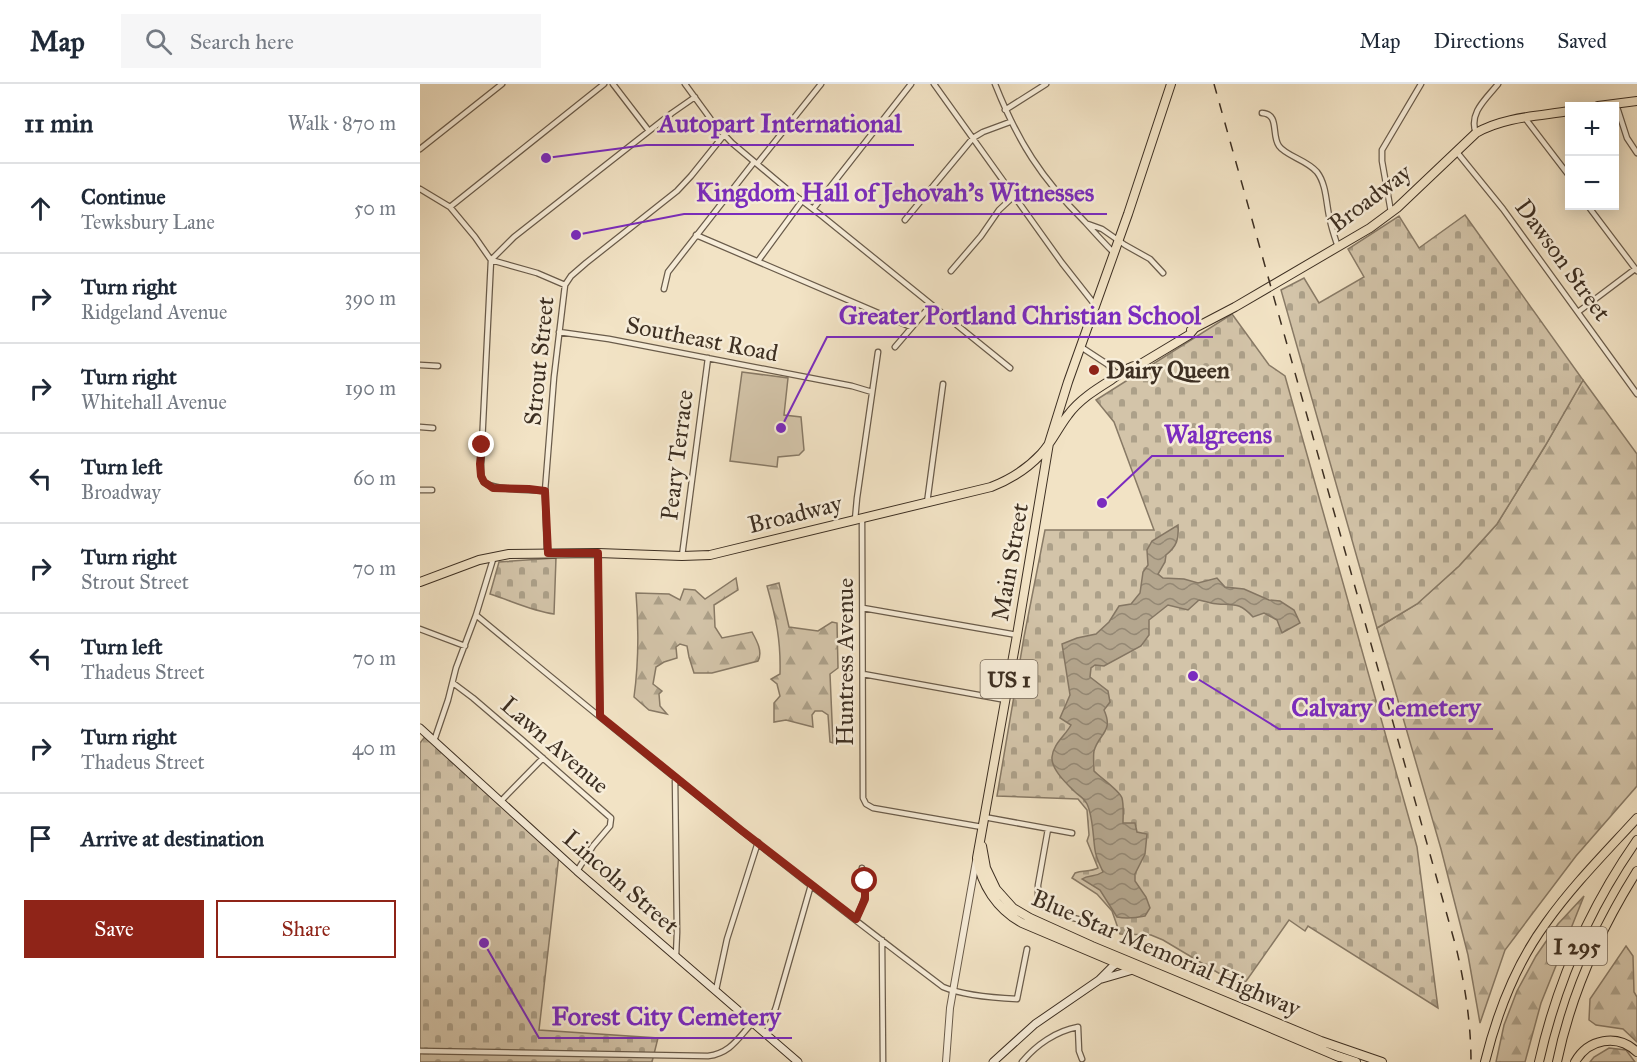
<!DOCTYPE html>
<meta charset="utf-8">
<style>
:root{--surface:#fff;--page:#f6f6f7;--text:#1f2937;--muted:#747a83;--line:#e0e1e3;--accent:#8f2418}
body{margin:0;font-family:"IM FELL Great Primer",serif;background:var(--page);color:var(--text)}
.controls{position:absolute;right:18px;top:18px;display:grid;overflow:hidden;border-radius:0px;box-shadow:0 3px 15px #0003}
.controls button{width:54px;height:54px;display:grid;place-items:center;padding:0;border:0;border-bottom:2px solid var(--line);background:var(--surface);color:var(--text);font:30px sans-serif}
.stop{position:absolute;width:18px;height:18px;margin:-14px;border:4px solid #8f2418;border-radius:50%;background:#fff}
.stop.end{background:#8f2418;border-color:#fff;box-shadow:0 2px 6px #0008}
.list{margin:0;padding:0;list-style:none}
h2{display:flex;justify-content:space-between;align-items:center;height:78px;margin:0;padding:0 24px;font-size:26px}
h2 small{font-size:20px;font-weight:400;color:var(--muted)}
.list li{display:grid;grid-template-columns:39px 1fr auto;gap:18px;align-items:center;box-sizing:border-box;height:90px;padding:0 24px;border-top:2px solid var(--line)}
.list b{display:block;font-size:22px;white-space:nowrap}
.list p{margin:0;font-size:20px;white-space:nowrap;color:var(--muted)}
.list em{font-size:20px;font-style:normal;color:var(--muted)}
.actions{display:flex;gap:12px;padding:18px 24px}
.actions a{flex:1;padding:14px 0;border:2px solid var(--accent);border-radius:0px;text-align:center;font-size:21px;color:var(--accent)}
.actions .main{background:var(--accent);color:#fff}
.icon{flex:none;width:33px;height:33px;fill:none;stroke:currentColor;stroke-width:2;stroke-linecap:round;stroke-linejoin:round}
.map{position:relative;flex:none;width:1217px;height:978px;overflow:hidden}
header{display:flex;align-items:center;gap:36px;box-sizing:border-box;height:84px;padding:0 30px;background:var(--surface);border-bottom:2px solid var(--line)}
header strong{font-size:28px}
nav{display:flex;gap:33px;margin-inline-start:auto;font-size:21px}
.search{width:420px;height:54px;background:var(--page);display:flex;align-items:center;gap:15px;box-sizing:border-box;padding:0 21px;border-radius:0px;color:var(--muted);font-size:22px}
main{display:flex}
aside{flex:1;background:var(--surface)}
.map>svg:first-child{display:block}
</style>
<header>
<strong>Map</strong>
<div class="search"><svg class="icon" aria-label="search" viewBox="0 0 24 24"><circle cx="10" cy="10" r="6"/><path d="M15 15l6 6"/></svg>Search here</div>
<nav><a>Map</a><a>Directions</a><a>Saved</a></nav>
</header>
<main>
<aside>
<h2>11 min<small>Walk · 870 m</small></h2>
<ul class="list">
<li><svg class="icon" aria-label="ahead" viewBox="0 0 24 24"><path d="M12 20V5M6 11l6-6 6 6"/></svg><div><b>Continue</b><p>Tewksbury Lane</p></div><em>50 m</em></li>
<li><svg class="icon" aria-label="right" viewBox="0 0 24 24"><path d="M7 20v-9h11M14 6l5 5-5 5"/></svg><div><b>Turn right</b><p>Ridgeland Avenue</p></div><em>390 m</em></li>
<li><svg class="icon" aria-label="right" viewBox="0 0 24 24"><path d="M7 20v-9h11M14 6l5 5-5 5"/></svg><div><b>Turn right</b><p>Whitehall Avenue</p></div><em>190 m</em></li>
<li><svg class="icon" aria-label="left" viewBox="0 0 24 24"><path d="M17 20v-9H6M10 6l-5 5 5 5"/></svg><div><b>Turn left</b><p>Broadway</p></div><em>60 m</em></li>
<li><svg class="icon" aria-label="right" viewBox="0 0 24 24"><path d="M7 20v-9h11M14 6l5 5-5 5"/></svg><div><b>Turn right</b><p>Strout Street</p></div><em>70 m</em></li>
<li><svg class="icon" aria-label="left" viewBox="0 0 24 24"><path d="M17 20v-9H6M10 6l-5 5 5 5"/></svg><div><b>Turn left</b><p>Thadeus Street</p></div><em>70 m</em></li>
<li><svg class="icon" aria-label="right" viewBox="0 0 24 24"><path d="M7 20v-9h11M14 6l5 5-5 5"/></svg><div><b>Turn right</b><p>Thadeus Street</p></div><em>40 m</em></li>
<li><svg class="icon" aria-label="arrive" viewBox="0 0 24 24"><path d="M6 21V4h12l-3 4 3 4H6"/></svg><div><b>Arrive at destination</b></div></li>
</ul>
<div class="actions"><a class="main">Save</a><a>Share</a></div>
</aside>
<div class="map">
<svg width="1217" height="978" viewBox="0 0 1217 978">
<defs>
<pattern id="forest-firs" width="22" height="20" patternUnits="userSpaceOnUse" patternTransform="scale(1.5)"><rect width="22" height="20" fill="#d3c4a9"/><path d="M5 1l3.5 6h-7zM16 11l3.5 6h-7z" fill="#aca089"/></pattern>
<pattern id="cemetery-stones" width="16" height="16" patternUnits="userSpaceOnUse" patternTransform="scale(1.5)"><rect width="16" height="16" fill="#d3c4a9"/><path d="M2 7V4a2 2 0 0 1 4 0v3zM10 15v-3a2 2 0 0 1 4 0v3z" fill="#aca089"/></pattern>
<pattern id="water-waves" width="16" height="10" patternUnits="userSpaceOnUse" patternTransform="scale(1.5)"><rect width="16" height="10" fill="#b4a68e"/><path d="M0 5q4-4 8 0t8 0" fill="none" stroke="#948874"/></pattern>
</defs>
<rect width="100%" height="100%" fill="#f2e3c5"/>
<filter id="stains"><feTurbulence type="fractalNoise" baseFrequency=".00333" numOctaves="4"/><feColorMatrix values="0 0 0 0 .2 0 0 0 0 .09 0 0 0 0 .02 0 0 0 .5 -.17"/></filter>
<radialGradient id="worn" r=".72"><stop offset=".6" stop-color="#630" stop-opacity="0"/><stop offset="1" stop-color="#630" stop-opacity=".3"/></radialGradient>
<path fill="url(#forest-firs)" stroke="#887a66" stroke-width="1.5" d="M1163,296L1217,370V702L1156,772L1085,866L1060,939L1048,871L1021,765L957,544L997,520L1039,482L1077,440L1125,362Z
M316,494L318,506L294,521L295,543L302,554L332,548C337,557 343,568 338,577L292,589H274L269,573L267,562L260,560L256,563L257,574L244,578L236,583L233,600L242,607L239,610L240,622L247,630L229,626L214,613C219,576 219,546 216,509L249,510L260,516L264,505L275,506L285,515Z
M359,499L369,543L398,547L412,538L417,539L418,584L410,590L413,659L410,658L408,631L402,627H395L392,631L393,643L366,636L354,638V619L360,612L357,600L351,595L360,590C361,556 356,534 347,502Z
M1164,812L1121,919L1105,978H1076L1084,941L1097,907L1116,872L1138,840Z
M1206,862L1213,872L1214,908L1217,913V958L1203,945L1176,941L1169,936L1170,915Z
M1189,964L1206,966L1215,978H1170L1174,973Z"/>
<path fill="url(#cemetery-stones)" stroke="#887a66" stroke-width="1.5" d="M1045,131L1163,296L1125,362L1077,440L1039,482L997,520L957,544L861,206L884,194L899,219L944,193L928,165L979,132L999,164Z
M812,230L849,281L865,292L997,763L1018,924L888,842L885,847L869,836L822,903L743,856L731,851L700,850L692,827L677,810L652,794L655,789C663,786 670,788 678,784L667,757L669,751L667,726L658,715L577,712L604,553L625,446H734L694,338L676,316Z
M136,474L134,530C112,527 92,517 70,510L79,478Z
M7,650L139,771L119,946L238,954L232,978H0V659Z"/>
<path fill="#d3c4a9" stroke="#887a66" stroke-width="1.5" d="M322,288L368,294L364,331L381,333L384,366L379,371L358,373L357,383L310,377Z"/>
<path fill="url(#water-waves)" stroke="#847663" stroke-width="1.5" d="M758,441C759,455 757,462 746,471L745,478L738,490L743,494L764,495L778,499L797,494L805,503L824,505L849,516L860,517L874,526L880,539L862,549L857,536L844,529L833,533C820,519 816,521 798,520C792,520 785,517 779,516L768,526L748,521L729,536V551L721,562L684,582L675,581L671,584L670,593L688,607L690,618L684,626C694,648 679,649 674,667C673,672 674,681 674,687C681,694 700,707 702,714C704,722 703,732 703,739H715L717,748L727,750L725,770L715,790V797L726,813L730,824L725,832C715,834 707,835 697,833L680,806L662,795C669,790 674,794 683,788C680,781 676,774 675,766C673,753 673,732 667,720C664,714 659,712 654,707C646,699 631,685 632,673C633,660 645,652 651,641L640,634L650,611L642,560L657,554L676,550L689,538L699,522L711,520L720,509L723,488L728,481L727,466L732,457Z"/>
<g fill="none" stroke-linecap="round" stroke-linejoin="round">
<g stroke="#6a5c4b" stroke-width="7">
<path id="minor" d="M193,0L229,47
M265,0L295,41L312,59L368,106L402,132L590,284
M514,0L642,179L675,221
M575,0C598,58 621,94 665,138C674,148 683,158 693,168
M1196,20L1207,54L1217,69
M585,26L626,0
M842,29C860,30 851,51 859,62C866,72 887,76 897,88C907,101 906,121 910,136C912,146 915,154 918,163
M1105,34L1150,93
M1056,49C1048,29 1067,14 1078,0
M0,65L82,0
M1036,67L1083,125L1217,310
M337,80L401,0
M0,105L30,123L55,153L71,176L117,189L145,201
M1168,122L1217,187
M30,123L184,0
M393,125L491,0
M971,128L962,77V66L1001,0
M485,136L553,54L563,48L590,38
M668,140L682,145L705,161L730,175L743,189
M276,151L491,243
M338,177L382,117
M531,187L561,152L579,126L594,112
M244,205L248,188L334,78
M1158,228L1215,185
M139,248L189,255L432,302L452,308
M475,263L511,221
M661,263L687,280L698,291
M0,281L18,282
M0,343L13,344
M0,406H12
M125,407C111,405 73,407 64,398C60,394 61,386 61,380L71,176L94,153L252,29L275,13
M507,419L523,300
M442,435L443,714L446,720L453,724L562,743
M435,436L437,414L458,268
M127,469L125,407L134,293L145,201L151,192L166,179L257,107L271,92L304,51
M178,469L180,632
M262,472L288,274
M443,524L597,551
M56,531C209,658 364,783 523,903C542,911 576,914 597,915L607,865
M0,545L45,562
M443,590L586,616
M33,599L53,614L101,655L191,734L190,742L173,762L157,787
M14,657L28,616L36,584L56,531L74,472
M255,693L257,848L256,872
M81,717L123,674
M564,733L652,749
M628,745L618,801V817L621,822L641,831L674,839
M436,835C446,814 448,807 442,784
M462,856L463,978
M296,906L307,855L338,758
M345,949L348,945L356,923L391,801
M0,967L288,972C311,969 318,954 333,938
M602,978C616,961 636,947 658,943L659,967L662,975"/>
</g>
<g stroke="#6a5c4b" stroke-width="8">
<path id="tertiary" d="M526,978L530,924L556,777"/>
</g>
<g stroke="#3d2f22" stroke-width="9">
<path id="secondary" d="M0,644L157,787L378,978
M682,895L713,886
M573,978L615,940L679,896L692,883L699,878"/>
</g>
<g stroke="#3d2f22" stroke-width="10">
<path id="primary" d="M751,0L708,130L648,298L629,359L597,551L557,774C561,801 577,825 602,839L919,973
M1178,22L1217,17
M771,246L815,223L950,144L977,124L1056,49C1083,33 1119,32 1150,27
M0,498L59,476L89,470L178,469L262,472L290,471L571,403C589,396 608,384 621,370C632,358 638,344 648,331C659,316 675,306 691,296C699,290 709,282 719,281L769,251L774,245
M562,762L566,784L576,805L593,824L610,834L672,862L901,957L962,978"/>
</g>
<g stroke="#3d2f22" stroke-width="10">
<path id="motorway" d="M915,971L936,978
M1065,978C1077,929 1096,880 1126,839C1153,801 1186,768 1217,734
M1119,978C1137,898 1170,823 1217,756
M1137,978C1151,910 1180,846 1217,787
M1155,978C1168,955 1197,949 1217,968"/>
</g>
<use href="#minor" stroke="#f7edd9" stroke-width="4.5"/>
<use href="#tertiary" stroke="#f7edd9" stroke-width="6"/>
<use href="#secondary" stroke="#f7edd9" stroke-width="7"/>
<use href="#primary" stroke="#f2e3c5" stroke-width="8"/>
<use href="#motorway" stroke="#f2e3c5" stroke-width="8"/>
<path stroke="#3d2f22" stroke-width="1.5" stroke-dasharray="10 10" stroke-linecap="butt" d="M794,0L1036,863C1045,901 1051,939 1051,978"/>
</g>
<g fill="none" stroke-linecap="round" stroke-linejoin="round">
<path stroke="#8f2418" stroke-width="8" d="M62,361L60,380L61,392L64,398L73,404L109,405L125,407L128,469H178L180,632L321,746L436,835L445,815V797"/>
</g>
<circle fill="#8f2418" stroke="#f7edd9" stroke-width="2" cx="674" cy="286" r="6"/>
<g text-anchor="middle" stroke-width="5" stroke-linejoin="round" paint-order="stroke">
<g fill="#f7edd9" stroke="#756859" stroke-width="1.5">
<rect x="560.5" y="576" width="57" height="38" rx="4.5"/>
<rect x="1127" y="843" width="60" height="38" rx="4.5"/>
</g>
<g font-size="22" font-weight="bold" fill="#3d2f22">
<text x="589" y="603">US 1</text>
<text x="1157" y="870">I 295</text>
</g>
<g font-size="24" fill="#3d2f22" stroke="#f7edd9">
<text transform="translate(950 114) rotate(-37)" y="8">Broadway</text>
<text transform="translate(1143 176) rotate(54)" y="8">Dawson Street</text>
<text transform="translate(282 255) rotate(11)" y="8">Southeast Road</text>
<text transform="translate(119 277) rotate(-84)" y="8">Strout Street</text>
<text transform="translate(257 371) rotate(-83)" y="8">Peary Terrace</text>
<text transform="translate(375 430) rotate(-14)" y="8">Broadway</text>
<text transform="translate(590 478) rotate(-80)" y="8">Main Street</text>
<text transform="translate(425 578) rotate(-90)" y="8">Huntress Avenue</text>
<text transform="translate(135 661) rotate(41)" y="8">Lawn Avenue</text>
<text transform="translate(201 798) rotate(41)" y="8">Lincoln Street</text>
<text transform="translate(746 869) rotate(23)" y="8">Blue Star Memorial Highway</text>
</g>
<g font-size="24" font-weight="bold" fill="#3d2f22" stroke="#f7edd9" text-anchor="start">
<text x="686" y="294">Dairy Queen</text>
</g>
</g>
<path fill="none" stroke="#7b2cbf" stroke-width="2" d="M126 74L226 61H494M156 151L264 130H687M361 344L407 253H793M682 419L732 372H864M773 592L859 645H1073M64 859L119 954H372"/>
<g fill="#7b2cbf" stroke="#f7edd9" stroke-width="2">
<circle cx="126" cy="74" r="6"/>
<circle cx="156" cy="151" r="6"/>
<circle cx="361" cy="344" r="6"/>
<circle cx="682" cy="419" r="6"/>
<circle cx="773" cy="592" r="6"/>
<circle cx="64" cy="859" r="6"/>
</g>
<g font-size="26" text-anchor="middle" font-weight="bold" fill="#7b2cbf" stroke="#f7edd9" stroke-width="5" stroke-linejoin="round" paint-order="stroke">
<text x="360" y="48">Autopart International</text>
<text x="475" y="117">Kingdom Hall of Jehovah's Witnesses</text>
<text x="600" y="240">Greater Portland Christian School</text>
<text x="798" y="359">Walgreens</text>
<text x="966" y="632">Calvary Cemetery</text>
<text x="246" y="941">Forest City Cemetery</text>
</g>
<rect width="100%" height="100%" filter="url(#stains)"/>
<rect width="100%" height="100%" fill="url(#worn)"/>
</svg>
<div class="controls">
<button>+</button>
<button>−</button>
</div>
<div class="stop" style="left:445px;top:797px"></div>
<div class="stop end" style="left:62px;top:361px"></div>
</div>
</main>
